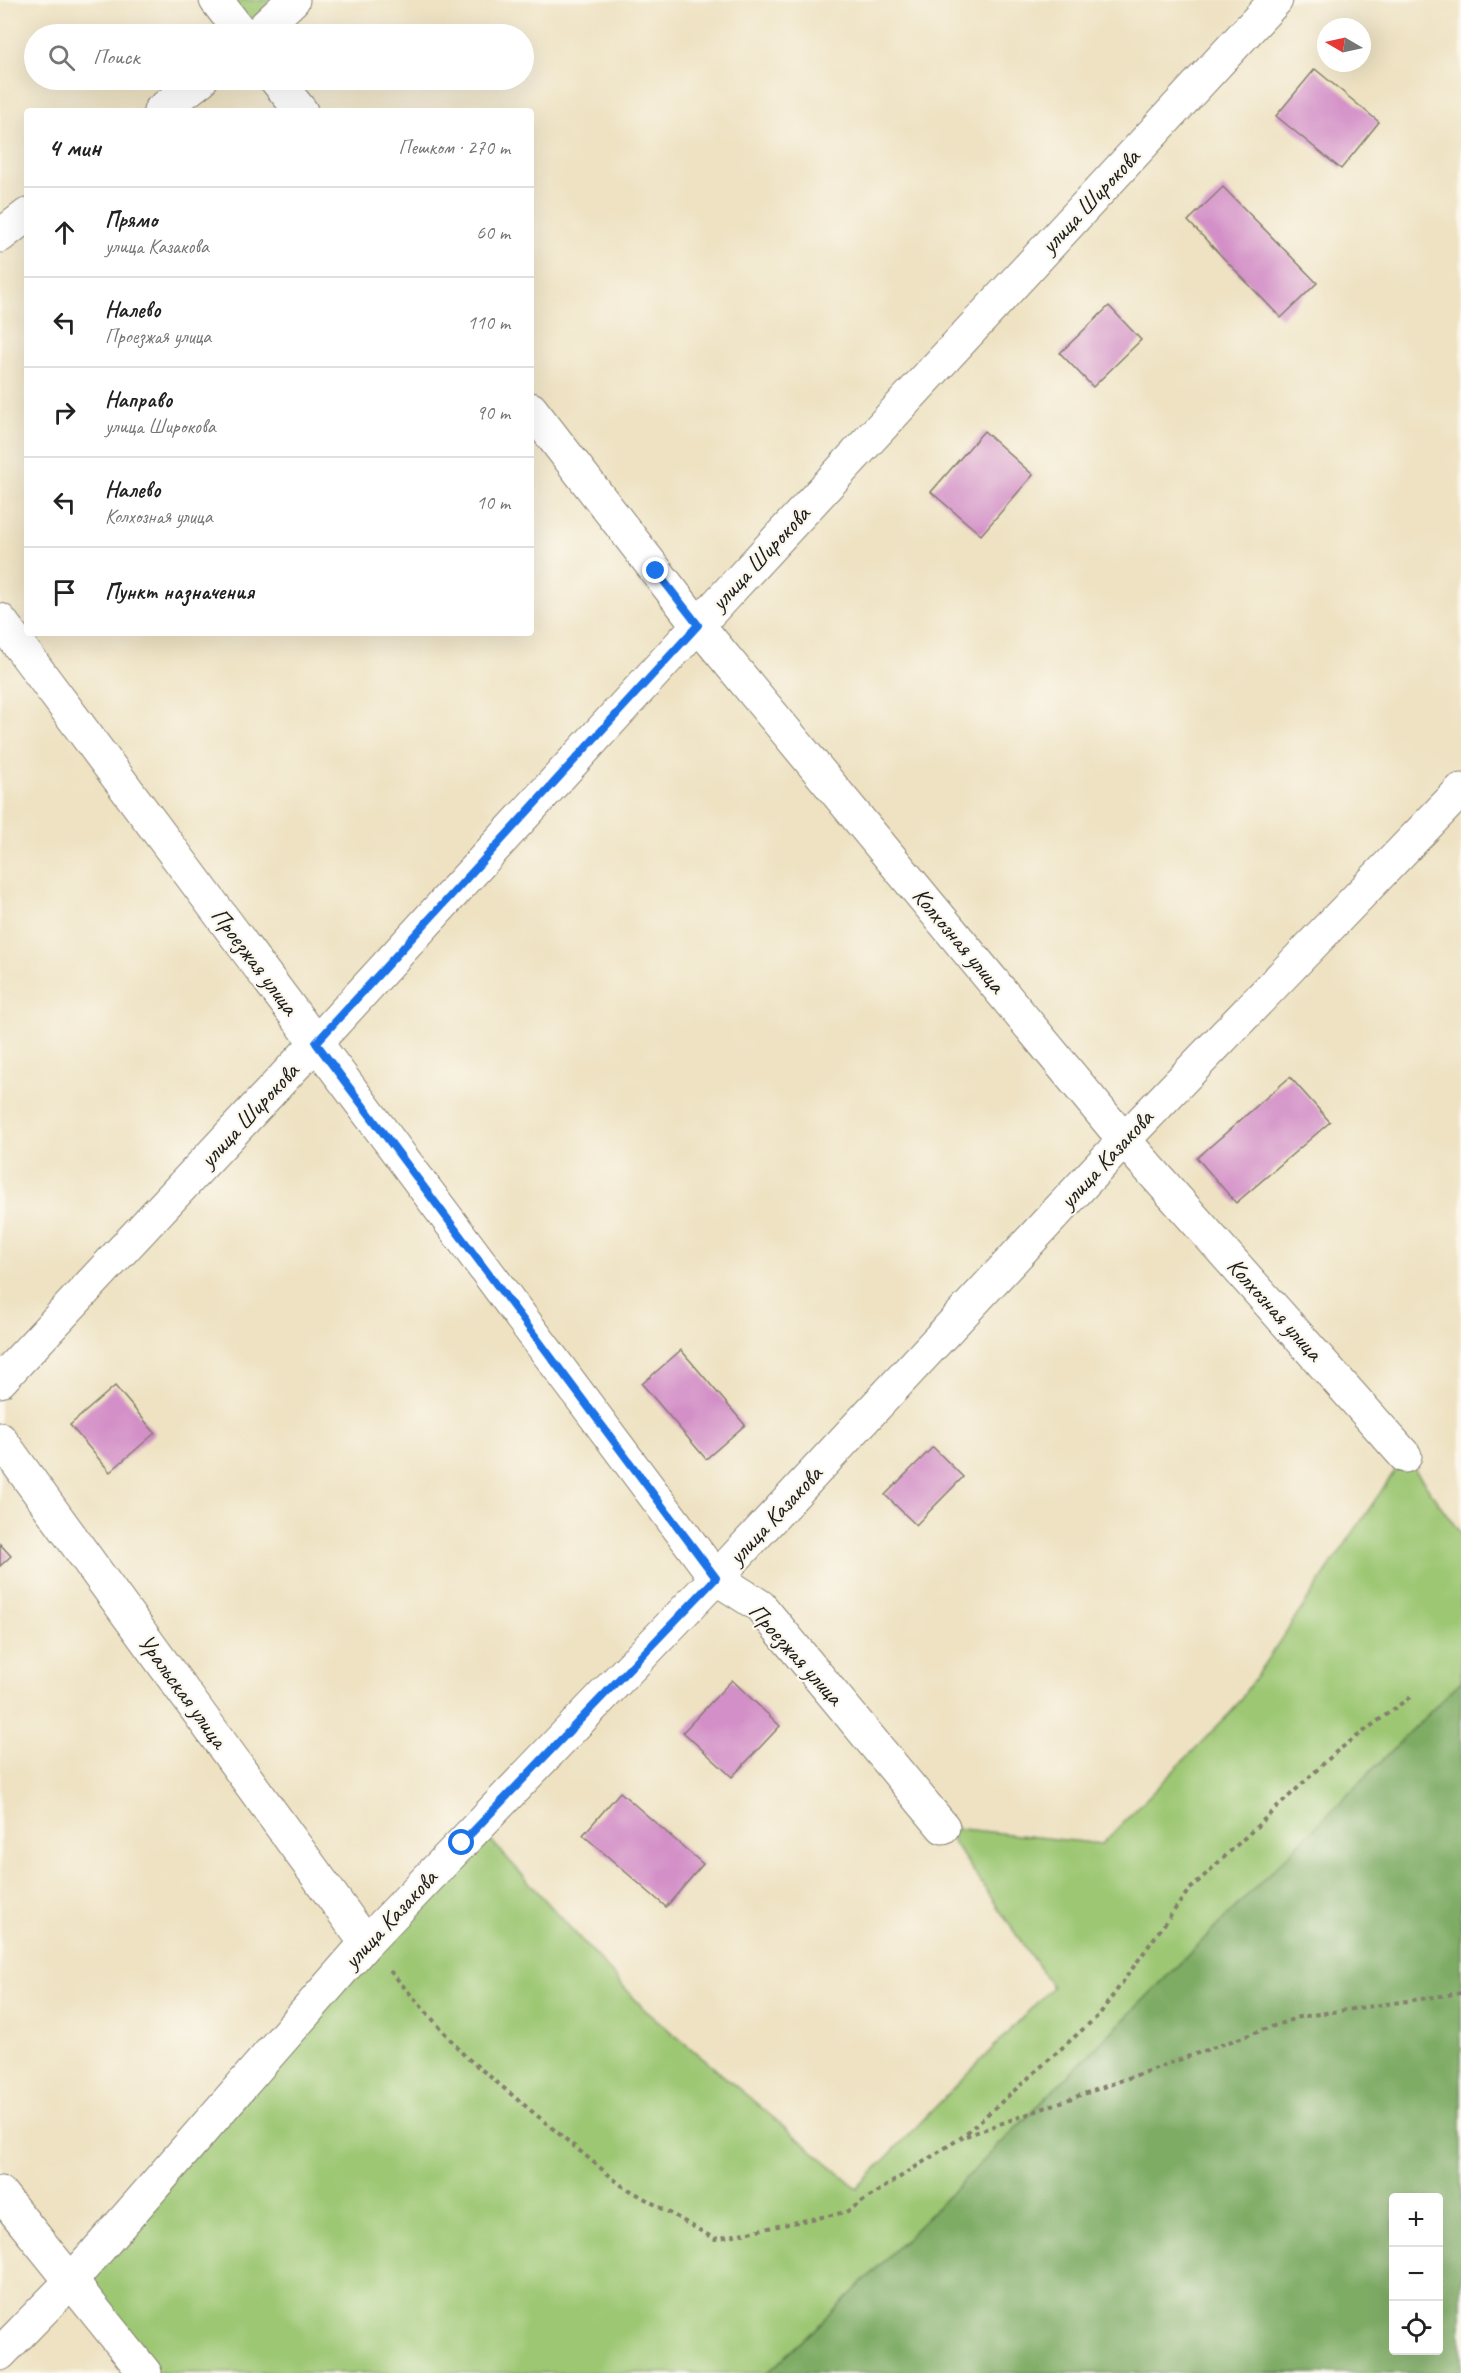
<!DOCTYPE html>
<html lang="ru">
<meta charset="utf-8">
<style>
:root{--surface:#fff;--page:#f6f6f6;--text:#222;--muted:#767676;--line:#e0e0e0}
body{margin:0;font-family:Caveat,sans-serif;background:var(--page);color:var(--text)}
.controls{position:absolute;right:18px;bottom:18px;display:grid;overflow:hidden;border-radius:6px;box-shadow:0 6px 24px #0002}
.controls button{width:54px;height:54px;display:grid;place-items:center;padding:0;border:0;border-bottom:2px solid var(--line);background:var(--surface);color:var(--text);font:30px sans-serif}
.compass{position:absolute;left:1317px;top:18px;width:54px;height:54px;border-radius:50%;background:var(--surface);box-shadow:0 6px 24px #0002;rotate:279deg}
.stop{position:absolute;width:18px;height:18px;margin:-14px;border:4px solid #1a73e8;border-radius:50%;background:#fff}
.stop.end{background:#1a73e8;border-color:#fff;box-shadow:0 2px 6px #0008}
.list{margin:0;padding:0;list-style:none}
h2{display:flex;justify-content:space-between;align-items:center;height:78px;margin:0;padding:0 24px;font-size:26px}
h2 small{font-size:20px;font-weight:400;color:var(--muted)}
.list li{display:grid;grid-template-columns:39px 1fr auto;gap:18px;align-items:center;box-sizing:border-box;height:90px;padding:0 24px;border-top:2px solid var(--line)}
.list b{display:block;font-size:22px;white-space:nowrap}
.list p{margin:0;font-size:20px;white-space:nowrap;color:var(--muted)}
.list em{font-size:20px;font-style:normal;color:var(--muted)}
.icon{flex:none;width:33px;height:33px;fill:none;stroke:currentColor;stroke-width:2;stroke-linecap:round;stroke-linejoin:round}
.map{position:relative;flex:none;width:1461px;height:2373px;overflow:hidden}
.search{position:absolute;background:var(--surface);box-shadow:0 6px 24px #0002;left:24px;top:24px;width:510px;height:66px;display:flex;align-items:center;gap:15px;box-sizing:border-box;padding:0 21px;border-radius:33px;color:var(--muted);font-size:22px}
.panel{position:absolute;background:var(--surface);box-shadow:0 6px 24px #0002;left:24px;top:108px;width:510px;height:528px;border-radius:6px}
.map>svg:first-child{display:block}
</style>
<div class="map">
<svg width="1461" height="2373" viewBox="0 0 1461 2373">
<rect width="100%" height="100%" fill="#fbf7ec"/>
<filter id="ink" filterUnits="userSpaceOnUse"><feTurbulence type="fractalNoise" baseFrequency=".0167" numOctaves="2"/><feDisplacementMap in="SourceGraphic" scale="12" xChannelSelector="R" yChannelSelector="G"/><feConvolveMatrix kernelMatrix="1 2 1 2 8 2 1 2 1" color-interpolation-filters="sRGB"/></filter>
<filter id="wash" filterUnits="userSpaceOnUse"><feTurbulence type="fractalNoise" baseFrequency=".008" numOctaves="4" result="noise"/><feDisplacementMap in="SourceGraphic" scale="24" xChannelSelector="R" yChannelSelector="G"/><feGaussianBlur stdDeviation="1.35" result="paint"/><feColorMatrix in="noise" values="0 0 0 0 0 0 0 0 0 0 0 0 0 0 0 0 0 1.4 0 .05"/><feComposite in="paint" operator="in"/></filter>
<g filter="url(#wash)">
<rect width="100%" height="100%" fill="#eee2c2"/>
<path fill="#9dc773" stroke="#5c7248" stroke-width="1.5" d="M216,0H293L257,34Z
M1405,1456L1461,1534V1681L814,2331L767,2373H145L71,2281L478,1826L644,2009L857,2188L1052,1987L943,1827L1102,1844L1233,1710Z"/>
<path fill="#7eac65" stroke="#4d6440" stroke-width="1.5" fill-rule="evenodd" d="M1461,1681V2373H767L814,2331ZM1394,2198H1438V2350H1394Z"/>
<g id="blocks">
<path fill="#d38fc7" d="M1315,69L1379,122L1341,169L1276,116Z
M1223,187L1317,283L1281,318L1188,221Z
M1109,306L1141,340L1093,387L1060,353Z
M984,431L1033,475L981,535L931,492Z
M1290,1077L1330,1122L1236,1203L1197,1158Z
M681,1350L745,1425L706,1459L642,1384Z
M115,1386L155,1433L110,1472L70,1425Z
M933,1447L963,1477L916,1525L885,1495Z
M0,1544L11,1556L0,1566Z
M732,1680L780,1726L732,1777L683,1732Z
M620,1792L703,1864L666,1907L583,1835Z"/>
</g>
</g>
<g filter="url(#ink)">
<use href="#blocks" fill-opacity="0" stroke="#857f6f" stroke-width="1.5"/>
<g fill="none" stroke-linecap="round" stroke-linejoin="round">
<g stroke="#857f6f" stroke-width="35">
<path id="minor" d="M216,0L242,34
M257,34L293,0
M276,80L301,111
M160,111L201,80
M0,236L27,215
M531,409L698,625L1124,1140L1405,1456
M0,620L716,1578L760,1606L943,1827
M0,1381L316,1043L698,625L1276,0
M0,1439L366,1943
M0,2193L145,2373
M0,2354L71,2281L366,1943L716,1578L1124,1140L1461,790"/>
</g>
<path stroke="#857f6f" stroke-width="4" stroke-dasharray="4.5 4.5" stroke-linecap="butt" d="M390,1971L465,2056L621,2185L715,2239L846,2212L962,2137L1099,2015L1188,1891L1336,1752L1410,1697
M966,2136L1299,2017L1461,1993"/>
<use href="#minor" stroke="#fff" stroke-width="33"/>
</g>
</g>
<g fill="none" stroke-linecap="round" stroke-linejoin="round" filter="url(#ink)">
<path stroke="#1a73e8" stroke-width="8" d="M462,1843L716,1578L316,1043L698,625L656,571"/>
</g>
<g text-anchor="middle" stroke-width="4.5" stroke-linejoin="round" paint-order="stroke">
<g font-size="24" fill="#1c1c1c" stroke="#fbf7ec">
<text transform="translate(1090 201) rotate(-47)" y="8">улица Широкова</text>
<text transform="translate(760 558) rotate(-47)" y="8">улица Широкова</text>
<text transform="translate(959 940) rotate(50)" y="8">Колхозная улица</text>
<text transform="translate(255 961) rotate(53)" y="8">Проезжая улица</text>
<text transform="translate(249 1115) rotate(-47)" y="8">улица Широкова</text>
<text transform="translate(1106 1159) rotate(-47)" y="8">улица Казакова</text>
<text transform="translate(1275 1309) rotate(48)" y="8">Колхозная улица</text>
<text transform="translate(775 1515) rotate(-47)" y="8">улица Казакова</text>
<text transform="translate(796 1654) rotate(48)" y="8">Проезжая улица</text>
<text transform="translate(183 1691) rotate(54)" y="8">Уральская улица</text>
<text transform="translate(390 1919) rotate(-47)" y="8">улица Казакова</text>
</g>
</g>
</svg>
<div class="controls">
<button>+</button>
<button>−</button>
<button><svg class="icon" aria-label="locate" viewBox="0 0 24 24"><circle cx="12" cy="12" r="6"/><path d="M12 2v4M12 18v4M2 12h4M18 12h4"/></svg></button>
</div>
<svg class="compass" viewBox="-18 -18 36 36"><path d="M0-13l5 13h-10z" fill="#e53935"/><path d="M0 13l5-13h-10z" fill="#767676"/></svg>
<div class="stop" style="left:462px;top:1843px"></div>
<div class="stop end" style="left:656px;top:571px"></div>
<div class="search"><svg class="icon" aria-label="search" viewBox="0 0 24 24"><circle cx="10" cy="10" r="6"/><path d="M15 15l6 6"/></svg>Поиск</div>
<section class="panel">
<h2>4 мин<small>Пешком · 270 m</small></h2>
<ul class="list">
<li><svg class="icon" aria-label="ahead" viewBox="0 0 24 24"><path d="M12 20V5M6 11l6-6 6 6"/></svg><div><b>Прямо</b><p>улица Казакова</p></div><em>60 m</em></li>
<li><svg class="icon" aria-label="left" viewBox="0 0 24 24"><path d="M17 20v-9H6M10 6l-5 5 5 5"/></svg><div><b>Налево</b><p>Проезжая улица</p></div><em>110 m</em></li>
<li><svg class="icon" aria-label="right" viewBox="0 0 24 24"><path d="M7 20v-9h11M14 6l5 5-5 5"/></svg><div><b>Направо</b><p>улица Широкова</p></div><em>90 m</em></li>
<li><svg class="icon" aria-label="left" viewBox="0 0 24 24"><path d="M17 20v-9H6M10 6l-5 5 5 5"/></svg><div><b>Налево</b><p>Колхозная улица</p></div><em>10 m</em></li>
<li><svg class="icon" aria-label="arrive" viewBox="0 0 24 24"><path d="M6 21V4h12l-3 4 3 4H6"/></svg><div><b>Пункт назначения</b></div></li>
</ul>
</section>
</div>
